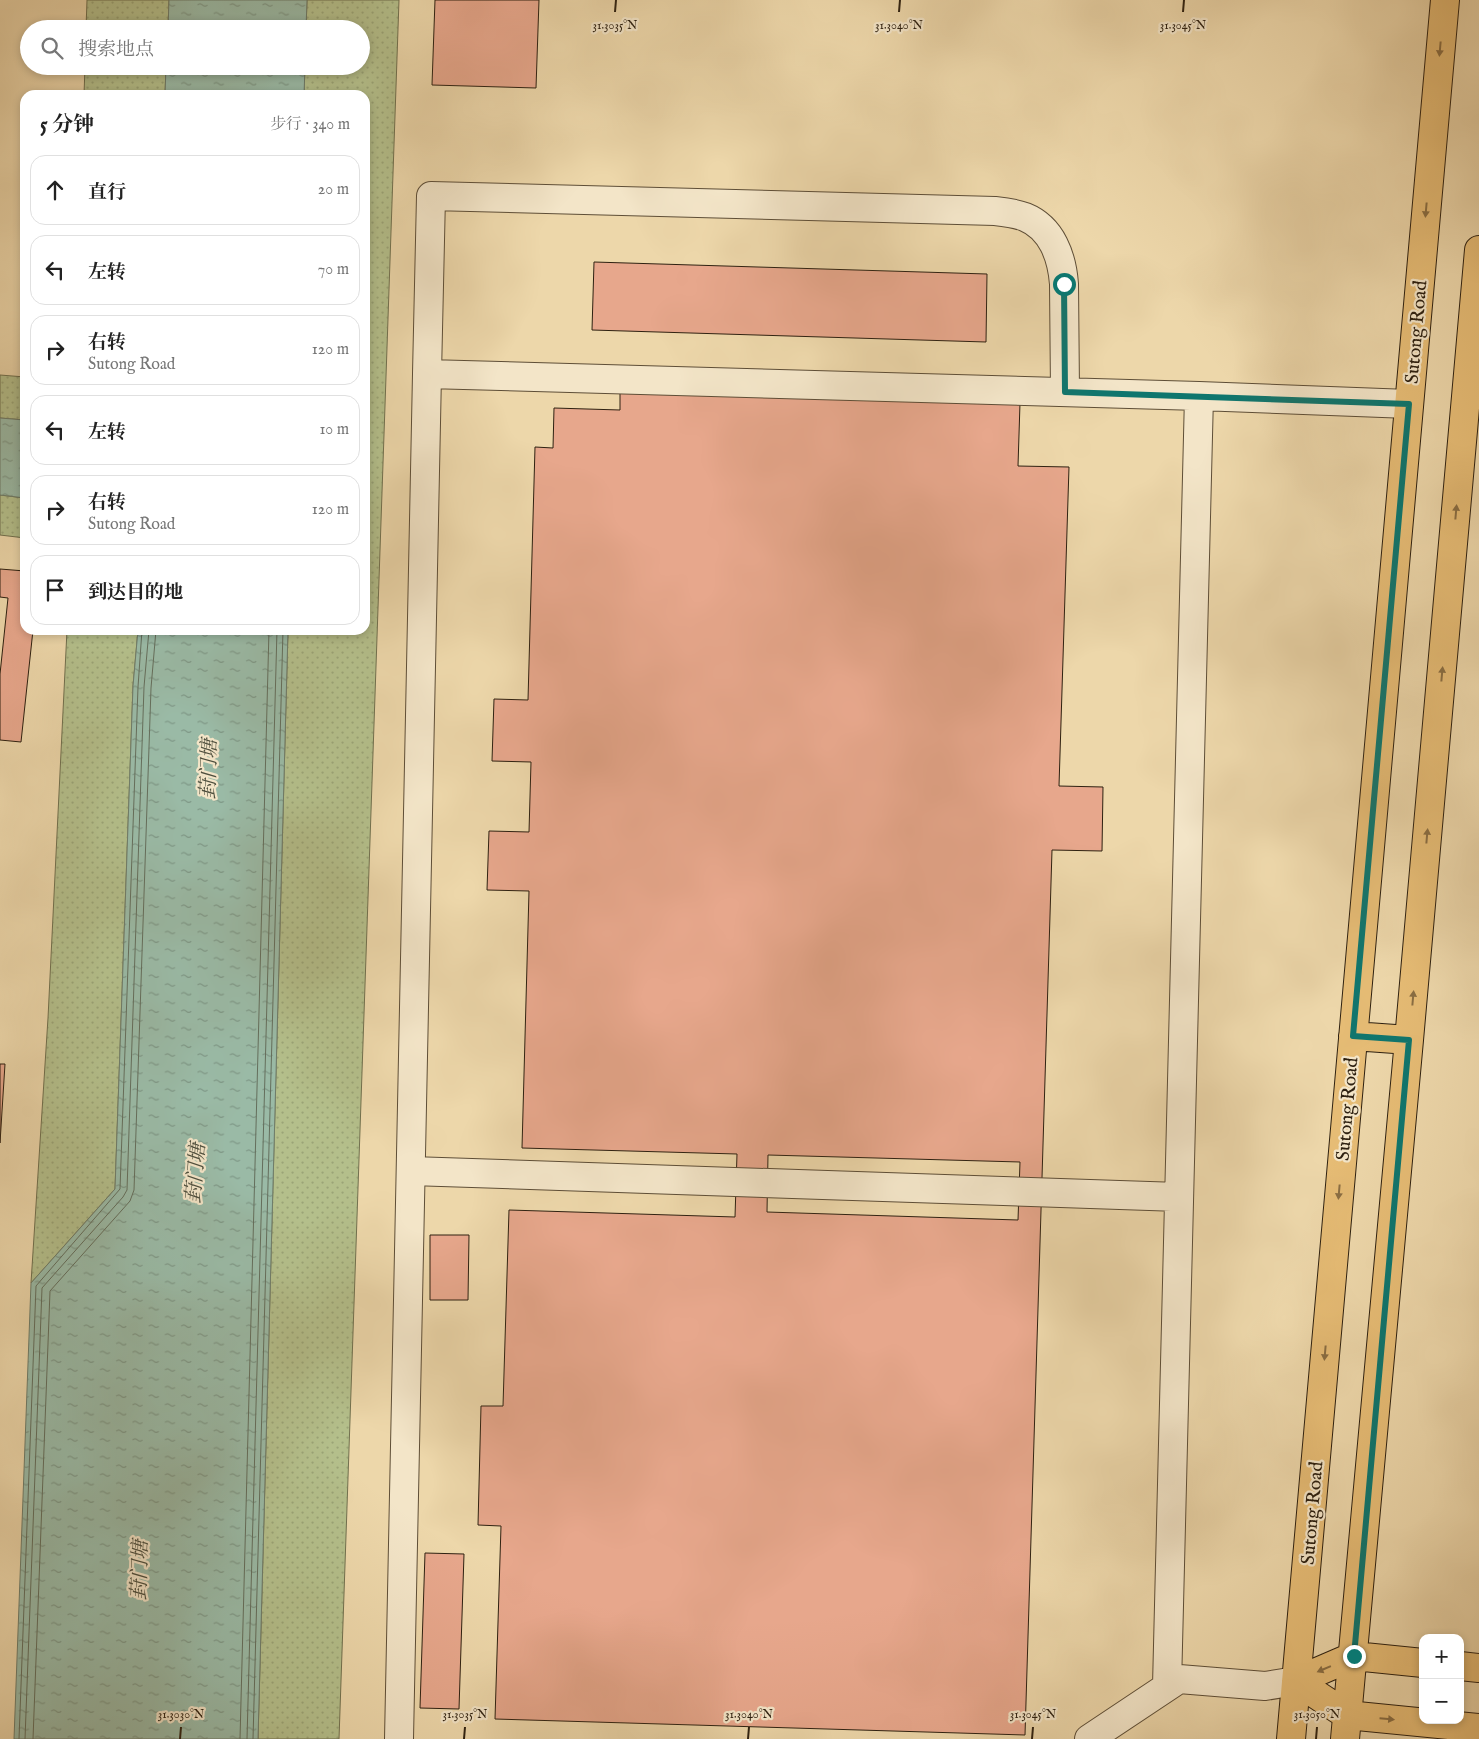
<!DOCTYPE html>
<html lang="zh">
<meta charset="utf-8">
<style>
:root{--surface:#fff;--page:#f6f6f6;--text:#222;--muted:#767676;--line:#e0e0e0}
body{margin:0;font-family:"IM FELL English","Noto Serif SC",serif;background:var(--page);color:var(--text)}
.controls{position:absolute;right:15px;bottom:15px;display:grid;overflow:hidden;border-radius:10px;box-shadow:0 2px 8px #0003}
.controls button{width:45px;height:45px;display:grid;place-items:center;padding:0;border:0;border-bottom:1px solid var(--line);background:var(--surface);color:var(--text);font:25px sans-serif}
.stop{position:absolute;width:15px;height:15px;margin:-11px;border:4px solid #0f766e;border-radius:50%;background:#fff}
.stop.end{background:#0f766e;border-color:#fff;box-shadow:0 1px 5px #0008}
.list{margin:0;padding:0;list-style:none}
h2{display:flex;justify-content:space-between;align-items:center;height:65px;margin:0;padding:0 20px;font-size:21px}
h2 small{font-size:16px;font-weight:400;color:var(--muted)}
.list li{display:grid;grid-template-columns:32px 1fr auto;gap:15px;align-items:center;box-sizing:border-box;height:70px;margin:0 10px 10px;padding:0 10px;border:1px solid var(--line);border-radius:15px}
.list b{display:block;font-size:19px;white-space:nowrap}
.list p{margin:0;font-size:16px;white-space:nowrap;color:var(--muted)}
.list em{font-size:16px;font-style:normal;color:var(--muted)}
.icon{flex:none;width:28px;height:28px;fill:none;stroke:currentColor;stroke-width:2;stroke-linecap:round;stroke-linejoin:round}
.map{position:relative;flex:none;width:1479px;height:1739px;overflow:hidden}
.search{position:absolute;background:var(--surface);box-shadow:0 2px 8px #0003;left:20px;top:20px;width:350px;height:55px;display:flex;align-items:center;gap:12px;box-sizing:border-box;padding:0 18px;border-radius:28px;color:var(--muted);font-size:19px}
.panel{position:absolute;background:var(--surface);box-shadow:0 2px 8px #0003;left:20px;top:90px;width:350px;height:545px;border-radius:15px}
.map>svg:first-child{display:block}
</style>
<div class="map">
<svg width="1479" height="1739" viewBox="0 0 1479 1739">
<defs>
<pattern id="grass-dots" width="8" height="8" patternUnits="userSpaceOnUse" patternTransform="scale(1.25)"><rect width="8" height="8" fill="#b4bf8b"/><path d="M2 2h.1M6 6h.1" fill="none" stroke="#9ba477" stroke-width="1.8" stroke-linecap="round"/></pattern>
<pattern id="water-ripples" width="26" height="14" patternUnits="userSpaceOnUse" patternTransform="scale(1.25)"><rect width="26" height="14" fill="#9abaa6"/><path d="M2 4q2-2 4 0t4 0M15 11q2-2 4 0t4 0" fill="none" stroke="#7e9786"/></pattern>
</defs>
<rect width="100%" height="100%" fill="#edd7aa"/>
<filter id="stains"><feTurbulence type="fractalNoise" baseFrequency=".004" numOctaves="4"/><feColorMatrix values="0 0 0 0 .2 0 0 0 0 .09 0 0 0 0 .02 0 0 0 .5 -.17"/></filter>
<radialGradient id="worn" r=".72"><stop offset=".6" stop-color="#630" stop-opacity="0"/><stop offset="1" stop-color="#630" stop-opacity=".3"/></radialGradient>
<path fill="url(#grass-dots)" stroke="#71704e" d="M87,0H169L168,29H86Z
M307,0H399L339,1739H258L288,630H365V95H304L305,66H361V29H306Z
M85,66H166L165,95H84Z
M0,375L25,377V420L0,418Z
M0,495L25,498V538L0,535Z
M67,630H138L133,686L115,1189L31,1283L48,1018Z"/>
<path fill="url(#water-ripples)" stroke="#6f7d6a" d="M169,0H307L306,29H168Z
M166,66H305L304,95H165Z
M0,418L25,420V498L0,495Z
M138,630H288L258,1739H14L31,1283L115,1189L133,686Z"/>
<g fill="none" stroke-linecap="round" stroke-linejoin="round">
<path stroke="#646e5c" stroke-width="1" d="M19,1739L36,1286L120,1189L138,687L142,630
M25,1739L42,1288L123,1197L127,1190L144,687L149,630
M33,1739L50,1291L130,1201L134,1190L151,688L156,630
M240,1739L269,630
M247,1739L277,630
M253,1739L283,630"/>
</g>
<path fill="#e7a78c" stroke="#2e2111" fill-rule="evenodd" d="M435,0H539L536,88L432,85Z
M594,262L987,274L986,342L592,330Z
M620,392L1020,403L1018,466L1069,467L1059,786L1103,787L1102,851L1052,850L1025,1735L495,1719L501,1526L478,1525L481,1406H503L509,1210L735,1217L737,1154L522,1148L529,891L487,890L489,831L529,832L531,762L492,761L494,699L528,700L535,447L553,448L554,408L620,410ZM768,1155L1020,1162L1018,1220L767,1212Z
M0,569L25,571V630H33L21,742L0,740V674L8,598L0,597Z
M0,1064H5L0,1143Z
M430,1235H469L468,1300H430Z
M425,1553L464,1554L459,1709L420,1708Z"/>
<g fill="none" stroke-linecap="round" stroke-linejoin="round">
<g stroke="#5e4e37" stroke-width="30">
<path id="minor" d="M427,374L431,196L995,211C1005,212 1015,213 1025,217C1052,228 1062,257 1064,284L1065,392
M411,1171L1179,1197
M1167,1686L1199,396
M399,1739L427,374L1199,396L1409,404
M1089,1739L1179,1679L1265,1686L1296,1681"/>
</g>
<g stroke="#2e2111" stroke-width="30">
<path id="major" d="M1353,1036L1409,1040
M1460,1666L1479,1668
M1296,1681L1347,1715L1479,1728
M1296,1681L1354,1656L1423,1663
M1291,1739L1445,0
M1345,1739L1409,1040L1479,250"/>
</g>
<use href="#minor" stroke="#f3e5c8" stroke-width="28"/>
<use href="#major" stroke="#e6bc75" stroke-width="28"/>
</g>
<defs><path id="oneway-solid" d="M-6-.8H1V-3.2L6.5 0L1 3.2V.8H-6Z" transform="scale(1.25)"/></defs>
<g fill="#8a6e43">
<use href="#oneway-solid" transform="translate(1440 49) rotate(95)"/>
<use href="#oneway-solid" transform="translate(1426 210) rotate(95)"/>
<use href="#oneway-solid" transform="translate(1456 512) rotate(-85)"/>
<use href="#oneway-solid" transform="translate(1442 674) rotate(-85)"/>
<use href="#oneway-solid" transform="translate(1427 836) rotate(-85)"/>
<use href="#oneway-solid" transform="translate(1413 998) rotate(-85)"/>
<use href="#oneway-solid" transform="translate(1339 1192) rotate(95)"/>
<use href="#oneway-solid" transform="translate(1325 1353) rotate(95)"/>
<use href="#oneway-solid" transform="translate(1324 1669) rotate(157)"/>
<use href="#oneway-solid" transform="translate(1387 1719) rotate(5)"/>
</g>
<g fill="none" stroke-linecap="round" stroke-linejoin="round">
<path stroke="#0f766e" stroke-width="6" d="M1064,284L1065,392L1409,404L1353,1036L1409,1040L1354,1656"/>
</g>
<path fill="none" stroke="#2e2111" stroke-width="2" d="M615,12L616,0M899,12L900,0M1183,12L1184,0M180,1739L181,1727M464,1739L465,1727M748,1739L749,1727M1032,1739L1033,1727M1316,1739L1317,1727"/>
<g text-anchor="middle" stroke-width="4.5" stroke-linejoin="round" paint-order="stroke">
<g font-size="19" fill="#2e2111" stroke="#f3e5c8">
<text transform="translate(1415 332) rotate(-85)" y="7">Sutong Road</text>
<text transform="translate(1346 1109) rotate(-85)" y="7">Sutong Road</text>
<text transform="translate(1311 1513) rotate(-85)" y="7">Sutong Road</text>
</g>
<g font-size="20" font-style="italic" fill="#4e4f3e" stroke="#f3e5c8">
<text transform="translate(208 769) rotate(-88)" y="7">葑门塘</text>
<text transform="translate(195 1173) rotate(-85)" y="7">葑门塘</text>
<text transform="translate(139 1570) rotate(-88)" y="7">葑门塘</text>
</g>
</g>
<g font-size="12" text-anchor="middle" fill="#2e2111" stroke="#f3e5c8" stroke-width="4.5" stroke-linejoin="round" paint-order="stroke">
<text x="615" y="29">31.3035°N</text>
<text x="899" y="29">31.3040°N</text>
<text x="1183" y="29">31.3045°N</text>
<text x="181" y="1718">31.3030°N</text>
<text x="465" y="1718">31.3035°N</text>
<text x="749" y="1718">31.3040°N</text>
<text x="1033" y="1718">31.3045°N</text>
<text x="1317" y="1718">31.3050°N</text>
</g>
<rect width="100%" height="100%" filter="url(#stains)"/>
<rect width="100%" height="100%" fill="url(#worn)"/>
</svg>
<div class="controls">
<button>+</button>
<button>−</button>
</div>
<div class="stop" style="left:1064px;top:284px"></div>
<div class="stop end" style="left:1354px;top:1656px"></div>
<div class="search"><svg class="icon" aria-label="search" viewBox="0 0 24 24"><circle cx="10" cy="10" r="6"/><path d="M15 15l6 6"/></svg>搜索地点</div>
<section class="panel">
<h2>5 分钟<small>步行 · 340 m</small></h2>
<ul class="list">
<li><svg class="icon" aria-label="ahead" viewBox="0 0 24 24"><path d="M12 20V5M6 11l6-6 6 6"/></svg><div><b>直行</b></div><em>20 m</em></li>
<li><svg class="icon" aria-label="left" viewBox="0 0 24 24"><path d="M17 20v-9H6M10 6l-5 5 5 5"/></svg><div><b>左转</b></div><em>70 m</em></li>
<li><svg class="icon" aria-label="right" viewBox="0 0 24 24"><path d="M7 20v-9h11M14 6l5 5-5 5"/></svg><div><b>右转</b><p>Sutong Road</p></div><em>120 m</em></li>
<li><svg class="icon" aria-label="left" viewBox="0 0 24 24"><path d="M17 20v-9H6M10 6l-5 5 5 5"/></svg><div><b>左转</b></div><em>10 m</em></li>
<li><svg class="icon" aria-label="right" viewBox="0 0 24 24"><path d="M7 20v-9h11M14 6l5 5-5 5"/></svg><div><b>右转</b><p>Sutong Road</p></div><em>120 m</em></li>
<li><svg class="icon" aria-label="arrive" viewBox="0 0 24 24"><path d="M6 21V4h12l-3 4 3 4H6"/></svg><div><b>到达目的地</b></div></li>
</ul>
</section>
</div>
